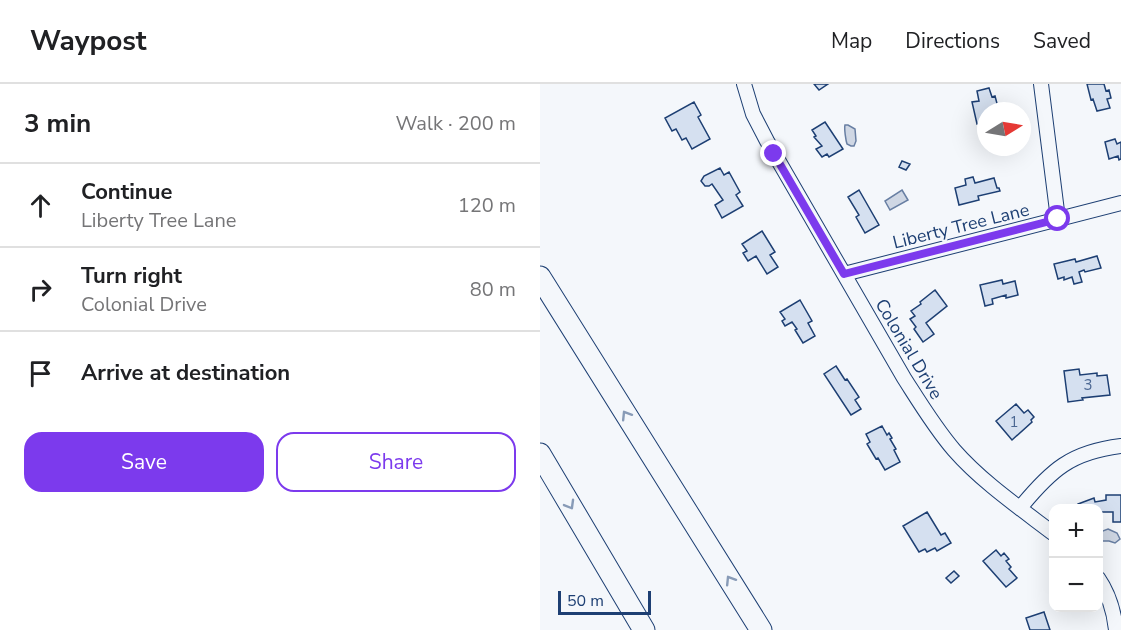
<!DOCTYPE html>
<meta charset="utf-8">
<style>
:root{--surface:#fff;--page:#f6f6f6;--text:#202124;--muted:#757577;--line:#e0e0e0;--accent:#7c3aed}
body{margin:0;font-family:"Nunito Sans",sans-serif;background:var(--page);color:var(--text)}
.controls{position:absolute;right:18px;bottom:18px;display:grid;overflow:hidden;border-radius:12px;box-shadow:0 6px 24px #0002}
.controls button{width:54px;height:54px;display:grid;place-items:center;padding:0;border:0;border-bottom:2px solid var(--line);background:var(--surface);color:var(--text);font:30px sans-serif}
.compass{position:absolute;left:437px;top:18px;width:54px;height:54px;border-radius:50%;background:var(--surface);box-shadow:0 6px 24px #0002;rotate:79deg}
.scale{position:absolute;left:18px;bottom:15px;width:93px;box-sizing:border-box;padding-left:6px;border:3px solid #1d3f73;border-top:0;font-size:16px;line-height:21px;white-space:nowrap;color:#1d3f73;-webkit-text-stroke:4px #f4f7fb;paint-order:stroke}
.stop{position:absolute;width:18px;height:18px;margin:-14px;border:4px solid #7c3aed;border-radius:50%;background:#fff}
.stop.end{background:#7c3aed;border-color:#fff;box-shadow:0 2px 6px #0008}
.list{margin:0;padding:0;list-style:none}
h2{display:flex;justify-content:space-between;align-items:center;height:78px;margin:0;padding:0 24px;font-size:26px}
h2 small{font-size:20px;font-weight:400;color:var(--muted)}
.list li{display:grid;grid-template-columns:39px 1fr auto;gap:18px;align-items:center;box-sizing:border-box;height:84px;padding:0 24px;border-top:2px solid var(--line)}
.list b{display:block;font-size:22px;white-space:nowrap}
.list p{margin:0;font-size:20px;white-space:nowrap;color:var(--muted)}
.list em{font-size:20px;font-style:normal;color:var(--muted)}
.actions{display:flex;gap:12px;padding:18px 24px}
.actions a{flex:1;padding:14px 0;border:2px solid var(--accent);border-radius:18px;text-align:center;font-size:21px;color:var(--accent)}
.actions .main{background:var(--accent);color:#fff}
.icon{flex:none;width:33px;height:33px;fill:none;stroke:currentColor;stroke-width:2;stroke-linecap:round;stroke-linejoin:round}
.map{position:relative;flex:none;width:581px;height:546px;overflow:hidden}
header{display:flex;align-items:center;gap:36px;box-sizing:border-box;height:84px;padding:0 30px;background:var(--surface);border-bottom:2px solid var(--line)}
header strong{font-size:28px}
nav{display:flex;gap:33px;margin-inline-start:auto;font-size:21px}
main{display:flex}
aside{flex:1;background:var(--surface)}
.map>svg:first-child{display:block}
</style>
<header>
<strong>Waypost</strong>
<nav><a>Map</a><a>Directions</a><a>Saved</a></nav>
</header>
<main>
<aside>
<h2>3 min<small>Walk · 200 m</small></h2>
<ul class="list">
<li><svg class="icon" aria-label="ahead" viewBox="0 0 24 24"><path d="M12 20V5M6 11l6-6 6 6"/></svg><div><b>Continue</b><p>Liberty Tree Lane</p></div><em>120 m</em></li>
<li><svg class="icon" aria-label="right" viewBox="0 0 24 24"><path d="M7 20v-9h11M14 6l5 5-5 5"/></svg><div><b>Turn right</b><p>Colonial Drive</p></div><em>80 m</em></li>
<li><svg class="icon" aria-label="arrive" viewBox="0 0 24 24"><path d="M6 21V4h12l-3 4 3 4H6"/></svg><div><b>Arrive at destination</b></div></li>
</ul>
<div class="actions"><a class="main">Save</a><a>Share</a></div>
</aside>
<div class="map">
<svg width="581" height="546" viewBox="0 0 581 546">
<rect width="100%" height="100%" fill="#f4f7fb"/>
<path fill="#cfd7e4" stroke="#687fa3" stroke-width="1.5" d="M305,41H308L315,45L316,57L314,62H311L307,60C306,57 304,45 305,41Z
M362,106L368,116L350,126L345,117Z
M568,445L577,449L580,455L575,459L569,457H560L558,456L560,448Z"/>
<path fill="#d5e0f0" stroke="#1d3f73" stroke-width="1.5" d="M274,0H288L279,6Z
M547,0H564L566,7L569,6L571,14L567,15L570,24L557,27L553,15L551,16Z
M449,4L452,13L455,12L459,27H446V52L443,38L437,40L432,18L439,17L437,7Z
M154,18L161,31L158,33L170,55L152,65L146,54L142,56L136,45L132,47L125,34Z
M285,38L303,65L289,73L287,70L282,73L276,65L282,62L274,53L276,52L272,46Z
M575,55L577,60L581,58V75L579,76L578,72L569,75L565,58Z
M362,77L370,80L366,86L359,83Z
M180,84L184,91L189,88L200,108L196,111L203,122L182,134L175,121L183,116L172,100L169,102H165L161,97L164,92Z
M433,93L435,99L454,94L457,104H459L460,107L438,112L439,116L419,121L415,104L426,101L425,95Z
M319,106L339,141L325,149L316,133L319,131L308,113Z
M222,147L235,168L230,171L238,183L227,190L216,172L208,177L203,169L207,167L202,160Z
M557,172L561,184L545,188L544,186L539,188L542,198L534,200L532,193L524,196V193L518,195L514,180L535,175L536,178Z
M462,196L463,200L475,197L478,211L466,214V211L452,215L453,220L445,222L440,201Z
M395,206L407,222L386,239L394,250L383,258L374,245L376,243L370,235L375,232L371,227L381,220L380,218Z
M260,216L272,237L268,239L275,252L263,259L255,246L257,245L252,238L245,242L242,237L245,235L240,228Z
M296,282L305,296L307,295L319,313L315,316L321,325L311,331L284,290Z
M539,285L540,291L557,289V292L567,291L570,311L542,314L543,316L528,318L524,287Z
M476,320L484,329L488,326L494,333L491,336L492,338L472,356L456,337Z
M342,342L347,351L349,349L352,354L350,355L356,365L354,366L360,378L345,386L338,374L336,375L327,360L330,358L326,350Z
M566,411H581V438H573V428H558V424H539L538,420L554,414L555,418L566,416Z
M387,428L401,451L405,449L411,459L397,467L395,464L387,468L385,465L379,468L363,442Z
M456,466L461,472L464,469L469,475L466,477L471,483L469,485L477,494L466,503L443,477Z
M414,487L419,492L411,499L406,494Z
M504,528L510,546H490L486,534Z"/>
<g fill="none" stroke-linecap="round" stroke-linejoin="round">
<g stroke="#1d3f73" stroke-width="16">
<path id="minor" d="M204,0L213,30L227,57L364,294C380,319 395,344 414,366C442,398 480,424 514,450
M501,0L518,135
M304,190L581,119
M480,424C511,386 531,368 581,362
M558,494C569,510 574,527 576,546"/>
</g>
<g stroke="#1d3f73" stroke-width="23">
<path id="highway" d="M0,193L221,546
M0,370L104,546"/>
</g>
<use href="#minor" stroke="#f4f7fb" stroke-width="14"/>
<use href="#highway" stroke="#f4f7fb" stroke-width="21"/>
</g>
<defs><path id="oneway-chevron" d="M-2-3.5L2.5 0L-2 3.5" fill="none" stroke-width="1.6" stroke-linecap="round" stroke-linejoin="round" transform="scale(1.5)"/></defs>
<g stroke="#889bb7">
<use href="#oneway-chevron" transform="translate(86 331) rotate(-122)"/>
<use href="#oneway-chevron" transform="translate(30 421) rotate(60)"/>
<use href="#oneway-chevron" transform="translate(190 496) rotate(-122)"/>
</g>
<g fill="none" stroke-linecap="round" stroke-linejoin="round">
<path stroke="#7c3aed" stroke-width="8" d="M234,70L304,190L518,135"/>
</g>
<g text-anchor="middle" stroke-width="4.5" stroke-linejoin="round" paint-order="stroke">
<g font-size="15" fill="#4b6792">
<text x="548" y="306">3</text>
<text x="474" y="343">1</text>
</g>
<g font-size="18" fill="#1d3f73" stroke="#f4f7fb">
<text transform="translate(421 142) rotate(-14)" y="6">Liberty Tree Lane</text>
<text transform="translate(369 265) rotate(59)" y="6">Colonial Drive</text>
</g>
</g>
</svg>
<div class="controls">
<button>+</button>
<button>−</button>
</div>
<svg class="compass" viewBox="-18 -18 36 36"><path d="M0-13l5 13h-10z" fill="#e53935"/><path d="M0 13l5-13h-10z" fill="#757577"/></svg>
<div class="scale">50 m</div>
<div class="stop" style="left:518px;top:135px"></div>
<div class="stop end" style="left:234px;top:70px"></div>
</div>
</main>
